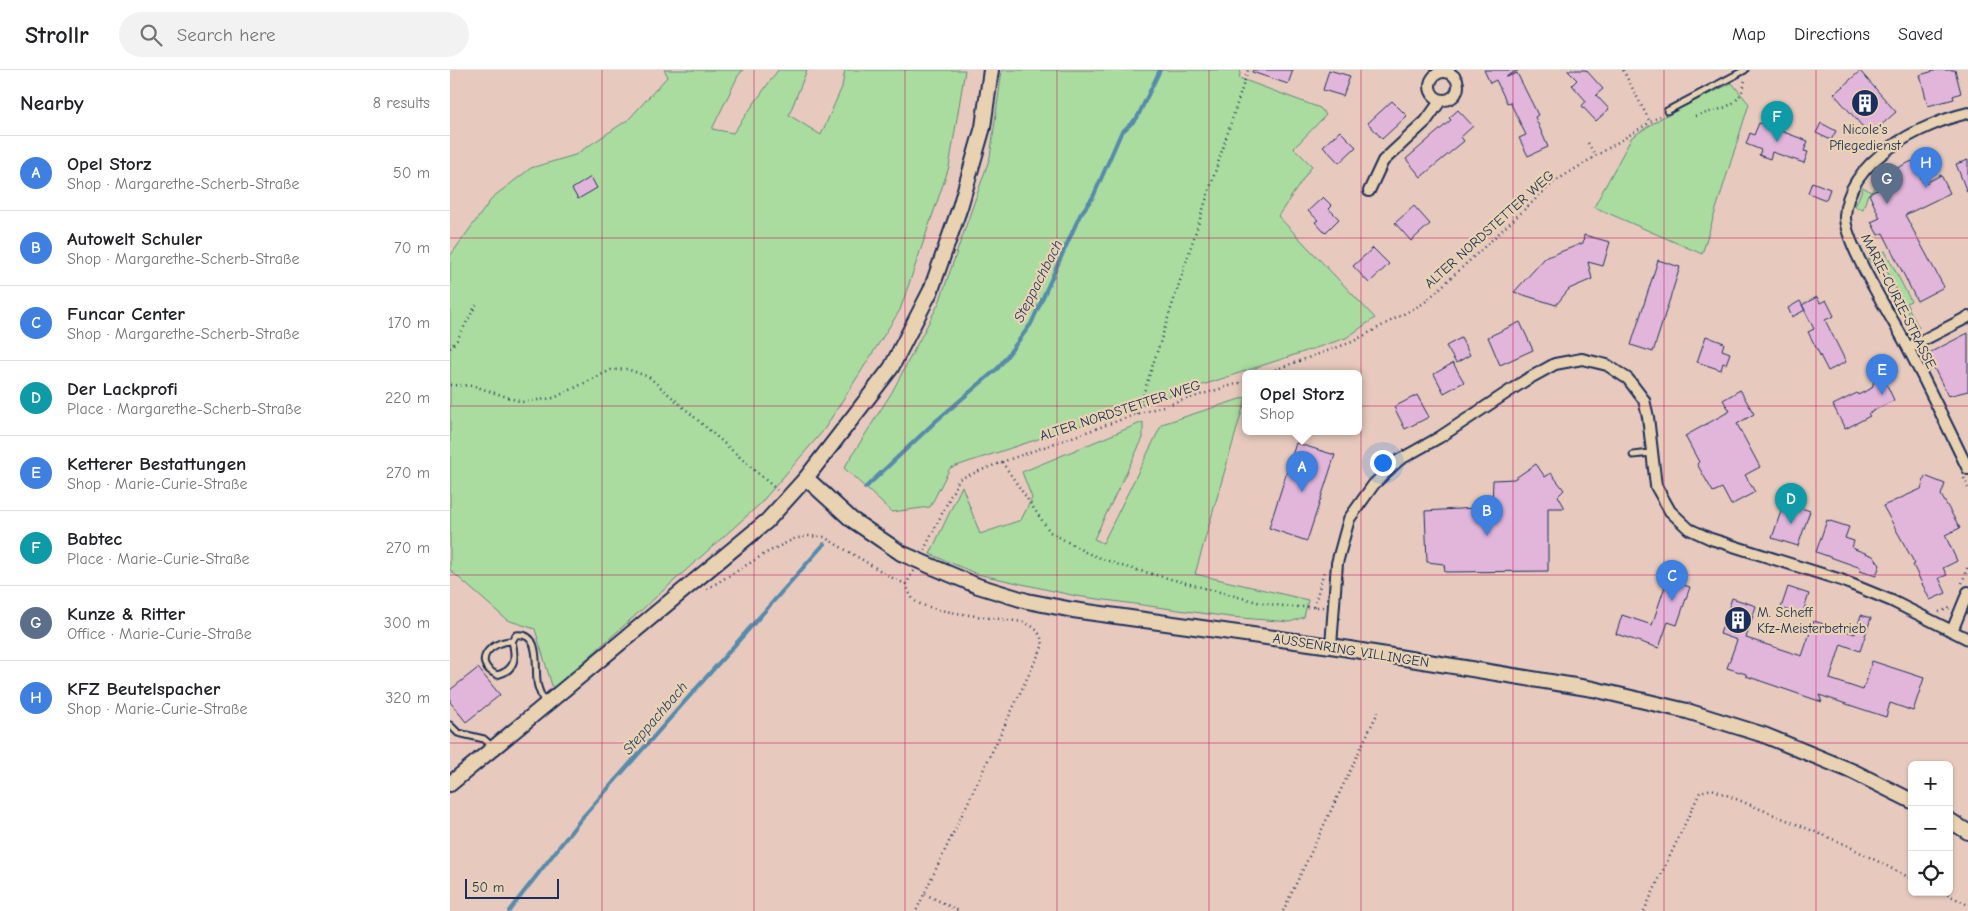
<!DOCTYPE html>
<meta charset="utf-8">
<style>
:root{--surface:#fff;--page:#f2f2f2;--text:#202124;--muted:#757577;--line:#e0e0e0;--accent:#b45309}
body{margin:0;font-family:"Comic Neue",sans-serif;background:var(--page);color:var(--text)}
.controls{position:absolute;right:15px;bottom:15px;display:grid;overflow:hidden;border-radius:8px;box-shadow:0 1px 4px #0004}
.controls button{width:45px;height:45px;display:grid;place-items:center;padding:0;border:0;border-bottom:1px solid var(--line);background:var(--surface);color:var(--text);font:25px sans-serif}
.scale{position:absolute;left:15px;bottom:12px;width:94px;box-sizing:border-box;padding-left:5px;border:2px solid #1b2f5e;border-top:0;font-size:14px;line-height:18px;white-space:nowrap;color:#1b2f5e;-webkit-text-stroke:4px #e9d2b1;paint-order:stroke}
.you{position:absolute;left:932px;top:392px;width:18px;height:18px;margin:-12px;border:4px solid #fff;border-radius:50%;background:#1a73e8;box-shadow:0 0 0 8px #1a73e833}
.badge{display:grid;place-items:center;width:32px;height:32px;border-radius:50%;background:var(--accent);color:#fff;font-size:16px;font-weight:700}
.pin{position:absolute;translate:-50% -41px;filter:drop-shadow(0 1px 2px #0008)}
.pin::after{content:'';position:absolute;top:26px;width:18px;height:15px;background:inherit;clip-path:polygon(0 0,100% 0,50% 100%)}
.popup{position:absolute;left:792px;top:300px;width:120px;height:65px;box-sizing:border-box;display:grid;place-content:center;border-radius:8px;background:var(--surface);filter:drop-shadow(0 1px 4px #0005);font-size:16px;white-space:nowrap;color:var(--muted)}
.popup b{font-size:19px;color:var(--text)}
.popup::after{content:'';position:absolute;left:50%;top:100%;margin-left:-10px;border:10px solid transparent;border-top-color:var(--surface)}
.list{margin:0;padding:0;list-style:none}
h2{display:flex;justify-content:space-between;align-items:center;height:65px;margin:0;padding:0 20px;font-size:21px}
h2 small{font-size:16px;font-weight:400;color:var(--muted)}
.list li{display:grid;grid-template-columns:32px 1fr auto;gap:15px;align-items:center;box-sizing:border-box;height:75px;padding:0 20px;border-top:1px solid var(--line)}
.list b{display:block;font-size:19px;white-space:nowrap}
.list p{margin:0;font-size:16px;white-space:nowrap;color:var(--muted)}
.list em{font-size:16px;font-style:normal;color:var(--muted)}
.icon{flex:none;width:28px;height:28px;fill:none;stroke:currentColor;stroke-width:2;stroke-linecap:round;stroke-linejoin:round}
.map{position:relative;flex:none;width:1518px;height:841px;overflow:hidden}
header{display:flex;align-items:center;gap:30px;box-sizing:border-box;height:70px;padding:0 25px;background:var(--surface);border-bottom:1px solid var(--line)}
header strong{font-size:24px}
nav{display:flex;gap:28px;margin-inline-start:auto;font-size:18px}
.search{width:350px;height:45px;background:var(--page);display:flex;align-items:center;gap:12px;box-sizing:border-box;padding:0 18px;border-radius:28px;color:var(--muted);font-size:19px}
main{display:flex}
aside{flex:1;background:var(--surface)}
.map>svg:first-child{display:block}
</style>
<header>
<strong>Strollr</strong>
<div class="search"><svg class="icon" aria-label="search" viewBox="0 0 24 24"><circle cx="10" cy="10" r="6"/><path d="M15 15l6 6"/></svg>Search here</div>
<nav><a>Map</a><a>Directions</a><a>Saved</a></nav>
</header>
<main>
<aside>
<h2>Nearby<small>8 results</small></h2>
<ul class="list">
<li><span class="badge" style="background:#3f7fe0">A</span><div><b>Opel Storz</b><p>Shop · Margarethe-Scherb-Straße</p></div><em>50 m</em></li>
<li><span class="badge" style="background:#3f7fe0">B</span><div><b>Autowelt Schuler</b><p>Shop · Margarethe-Scherb-Straße</p></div><em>70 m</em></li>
<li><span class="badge" style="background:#3f7fe0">C</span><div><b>Funcar Center</b><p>Shop · Margarethe-Scherb-Straße</p></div><em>170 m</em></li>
<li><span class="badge" style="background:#0f9aa8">D</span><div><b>Der Lackprofi</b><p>Place · Margarethe-Scherb-Straße</p></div><em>220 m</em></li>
<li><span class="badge" style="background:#3f7fe0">E</span><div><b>Ketterer Bestattungen</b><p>Shop · Marie-Curie-Straße</p></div><em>270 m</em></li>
<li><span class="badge" style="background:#0f9aa8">F</span><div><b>Babtec</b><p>Place · Marie-Curie-Straße</p></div><em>270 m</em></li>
<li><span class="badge" style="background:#5c6f8a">G</span><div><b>Kunze &amp; Ritter</b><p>Office · Marie-Curie-Straße</p></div><em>300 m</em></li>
<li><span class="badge" style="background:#3f7fe0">H</span><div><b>KFZ Beutelspacher</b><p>Shop · Marie-Curie-Straße</p></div><em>320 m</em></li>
</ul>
</aside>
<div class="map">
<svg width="1518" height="841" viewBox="0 0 1518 841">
<rect width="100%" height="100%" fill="#e7cabd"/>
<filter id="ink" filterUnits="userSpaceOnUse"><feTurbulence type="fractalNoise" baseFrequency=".02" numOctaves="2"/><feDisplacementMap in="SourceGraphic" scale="10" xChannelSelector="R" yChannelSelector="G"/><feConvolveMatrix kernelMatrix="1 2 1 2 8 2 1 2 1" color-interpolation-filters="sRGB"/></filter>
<g filter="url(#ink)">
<path fill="#a9dc9e" stroke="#62867e" d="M214,0H293L288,6L262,59L283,63L328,0H357L339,45L371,65L392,17L395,0H515L499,97L450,240L373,361L309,435L103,619L85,559L57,550L0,500V186L43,127L81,98L125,85L179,49L218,6Z
M552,0H791L789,8L870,38L876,45L844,78L862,96L828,146L925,248L896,268L500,398L480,437L442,442L394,398L442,322L489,233L540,87Z
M1282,13L1299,34L1252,184L1144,137L1182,67L1216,45Z
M1435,104L1440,113L1418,124L1413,139L1405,137L1413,117L1421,122Z
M1435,181L1461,231L1456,233L1469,258L1466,259L1431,189L1421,193L1418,189Z
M796,327L745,504L858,530L854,547L840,552L780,547L626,526L527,504L480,484L512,416L530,464L571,450L582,428L572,402L693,352V368L644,469L653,473L712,354Z"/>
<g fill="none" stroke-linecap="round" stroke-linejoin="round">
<path stroke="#568bab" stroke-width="4" d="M415,418L486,351L548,298L581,254L630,145L643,127L671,63L687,48L710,0
M59,841L131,749L374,474"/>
</g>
<path fill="#e2b6da" stroke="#1b2f5e" d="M803,0H843L838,14L802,2Z
M879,0L900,6L893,26L873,20Z
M1034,0H1069L1057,6V7L1067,3L1088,45L1085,47L1098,77L1078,86L1069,68L1076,65L1060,32L1057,33L1046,10L1040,13Z
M1117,0H1136L1153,19L1146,25L1159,39L1146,51L1132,36L1136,31L1122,15L1127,10Z
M1487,0H1505L1511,23L1503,26L1504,29L1478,36L1470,5Z
M1410,1L1446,42L1420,65L1384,24Z
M942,31L957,46L932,69L918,53Z
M1008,40L1023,56L1011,67L1014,71L971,107L956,89L1001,50L999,48Z
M1309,53L1358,71L1354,81L1358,82L1354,93L1322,82L1320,89L1309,85L1311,80L1296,74L1300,63L1304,65Z
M1371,53L1386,61L1381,70L1366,63Z
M890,61L906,77L889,93L873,76Z
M1518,90V122H1517L1506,94Z
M1462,91L1474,114L1491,105L1500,123L1455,145L1494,217L1467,231L1433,163L1428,165L1421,152L1430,148L1419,124L1450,109L1445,99Z
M141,107L147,118L128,129L122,119Z
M1362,112L1380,119L1376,130L1358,123Z
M873,127L882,136L879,139L889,149L875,163L865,152L868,150L858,141Z
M964,136L980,154L961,171L945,153Z
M1134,165L1160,172L1153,196L1138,192L1142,209L1119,219L1106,235L1064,222L1095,188L1133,173Z
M923,178L939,194L919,213L903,196Z
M1208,190L1230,197L1203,282L1181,275Z
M1367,227L1370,233L1376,230L1384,246L1375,250L1396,292L1378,301L1358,262L1364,259L1352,235Z
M1350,231L1355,240L1342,247L1338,238Z
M1070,252L1083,280L1050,295L1038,267Z
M1518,263V321L1498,326L1477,284Z
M1256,266L1274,273L1272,280L1280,283L1276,294L1273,293L1271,300L1247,292Z
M1011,268L1020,285L1006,293L996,276Z
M1003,293L1014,312L994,323L984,304Z
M1424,311L1432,313L1435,311L1444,330L1418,344L1420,346L1395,359L1383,335L1407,323L1408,325L1422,318Z
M1290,320L1304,344L1287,354L1310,397L1295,405L1305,422L1281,435L1272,418L1263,422L1247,394L1249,392L1235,366L1280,341L1273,330Z
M967,325L979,347L955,359L944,337Z
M846,373L885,385L857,471L819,458Z
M1086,394L1095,407L1101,403L1114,420L1108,426L1115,438H1098V501L995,502L994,494L977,492L975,441L1042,437L1043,410L1064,409Z
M1475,406L1495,414L1491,425L1510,458L1495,465L1507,491L1493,498L1497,505L1489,508L1496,523L1480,530L1463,495L1465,494L1433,436L1471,419Z
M1334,432L1360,441L1348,476L1322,468Z
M1377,450L1399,457L1395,468L1404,471L1402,478L1423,486L1430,495L1426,506L1410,501L1411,498L1366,482Z
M1217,510L1240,517L1227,555L1218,552L1209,578L1166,564L1172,545L1202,555Z
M1338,517L1359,524L1352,545L1331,538Z
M1282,528L1306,536L1296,568L1352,586L1364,551L1405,564L1411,545L1421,548L1410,581L1391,574L1380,609L1413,620L1422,591L1474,608L1463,641L1440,633L1436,647L1369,625L1372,632L1296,606V604L1277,598L1287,570L1270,564Z
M28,598L50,625L16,652L0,632V620Z"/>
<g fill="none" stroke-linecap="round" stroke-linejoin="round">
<g stroke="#1b2f5e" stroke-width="9">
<path id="lane" d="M1217,41L1295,0
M1183,385L1201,383
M62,571C66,588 66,600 47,605C20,592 41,571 62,571L66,565C91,562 85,594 87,611C87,618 92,626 94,633
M0,655L8,663L34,669L43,677"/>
</g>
<g stroke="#1b2f5e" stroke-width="14">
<path id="street" d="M980 16a14 14 0 1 1 28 0a14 14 0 1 1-28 0Z
M1518,43C1471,54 1398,90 1395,146C1394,173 1443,249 1457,276C1478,316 1498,358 1518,399
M919,121L933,91L976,51L991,30
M1458,278L1518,247
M1502,561L1518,522
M881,576L887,493L899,449L924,414L949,390L990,367L1076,310L1105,294L1132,289L1157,295L1178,309L1194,330L1198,347L1206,416L1220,441L1239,459L1261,469L1391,510L1442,531L1518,569"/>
</g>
<g stroke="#1b2f5e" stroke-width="18">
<path id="secondary" d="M356,408L401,449L451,483
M483,497L528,516L577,531L623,540L881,576L1143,619L1237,641L1314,665L1404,702L1462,731
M0,714L317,451L356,408L441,298L481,220L510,137L533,57L541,0
M1499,750L1518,762"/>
</g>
<path stroke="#1b2f5e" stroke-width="2.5" stroke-dasharray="1 4" stroke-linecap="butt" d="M1173,0L1200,52
M1245,46C1268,39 1292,39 1295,9
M1138,73L1145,85
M0,278L7,270L26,235
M816,303L902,272L974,233L1104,112L1210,46
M0,315L24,316L72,332L104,328L161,300L177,299L199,307L327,420
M687,344L798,0
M552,392L600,462L637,483L672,496L811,533L841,537H873
M1514,408L1518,418
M474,480L509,409L552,392L687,344L796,311
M464,501L456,514C458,520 460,526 465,531C478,542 552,549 573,552C586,557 590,562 593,575L466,841
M1512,513L1518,496
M257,519L318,482L344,469L358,466L374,467L446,510L456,514
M864,537L874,501
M1489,542L1500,538
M1493,822L1518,835
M475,824L509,841
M833,841L928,642
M1194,841L1250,722L1262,719L1392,773L1462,809"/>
<use href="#lane" stroke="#e9d2b1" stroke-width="5"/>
<use href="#street" stroke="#e9d2b1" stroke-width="10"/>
<use href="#secondary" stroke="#e9d2b1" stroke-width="14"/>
<g stroke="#1b2f5e" stroke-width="18" stroke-linecap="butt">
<path id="secondary-bridge" d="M451,483L483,497"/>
</g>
<use href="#secondary-bridge" stroke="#e9d2b1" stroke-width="14"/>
</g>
</g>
<path fill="none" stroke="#c2185b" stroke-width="1" stroke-opacity="0.55" d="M152,0V841M304,0V841M455,0V841M607,0V841M759,0V841M911,0V841M1063,0V841M1214,0V841M1366,0V841M0,168H1518M0,336H1518M0,505H1518M0,673H1518"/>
<defs>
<g id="building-disc" transform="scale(1.4375)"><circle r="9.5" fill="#1b2f5e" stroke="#e9d2b1"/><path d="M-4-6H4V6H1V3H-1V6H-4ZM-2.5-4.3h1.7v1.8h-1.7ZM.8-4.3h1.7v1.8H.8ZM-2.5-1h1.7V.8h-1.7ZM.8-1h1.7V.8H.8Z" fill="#fff"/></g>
</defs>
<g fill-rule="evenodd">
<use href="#building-disc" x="1415" y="33"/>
<use href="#building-disc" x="1288" y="550"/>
</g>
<g text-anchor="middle" stroke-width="4.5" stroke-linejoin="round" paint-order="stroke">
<g font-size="14" fill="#1b2f5e" stroke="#e9d2b1">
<text x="1415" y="64">Nicole's<tspan x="1415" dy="16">Pflegedienst</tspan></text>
<text x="1307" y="547" text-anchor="start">M. Scheff<tspan x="1307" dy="16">Kfz-Meisterbetrieb</tspan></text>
</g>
<g font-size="14" fill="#1b2f5e" stroke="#e9d2b1">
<text transform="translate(1039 159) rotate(-42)" y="5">ALTER NORDSTETTER WEG</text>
<text transform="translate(1449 231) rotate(63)" y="5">MARIE-CURIE-STRASSE</text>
<text transform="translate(670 340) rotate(-18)" y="5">ALTER NORDSTETTER WEG</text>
<text transform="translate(901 580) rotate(9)" y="5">AUSSENRING VILLINGEN</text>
</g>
<g font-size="15" font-style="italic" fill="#253e6b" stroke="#e9d2b1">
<text transform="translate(588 211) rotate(-63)" y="5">Steppachbach</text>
<text transform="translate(205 648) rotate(-49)" y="5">Steppachbach</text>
</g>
</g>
</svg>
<div class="controls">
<button>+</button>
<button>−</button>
<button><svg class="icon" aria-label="locate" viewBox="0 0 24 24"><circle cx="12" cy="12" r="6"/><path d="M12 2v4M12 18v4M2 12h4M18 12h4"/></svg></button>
</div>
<div class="scale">50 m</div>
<div class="you"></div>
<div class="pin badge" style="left:852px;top:422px;background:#3f7fe0">A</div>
<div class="popup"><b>Opel Storz</b>Shop</div>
<div class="pin badge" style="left:1037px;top:466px;background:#3f7fe0">B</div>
<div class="pin badge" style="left:1222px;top:531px;background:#3f7fe0">C</div>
<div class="pin badge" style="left:1341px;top:454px;background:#0f9aa8">D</div>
<div class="pin badge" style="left:1432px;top:325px;background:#3f7fe0">E</div>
<div class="pin badge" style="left:1327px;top:72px;background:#0f9aa8">F</div>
<div class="pin badge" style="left:1437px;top:134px;background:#5c6f8a">G</div>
<div class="pin badge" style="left:1476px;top:118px;background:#3f7fe0">H</div>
</div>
</main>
